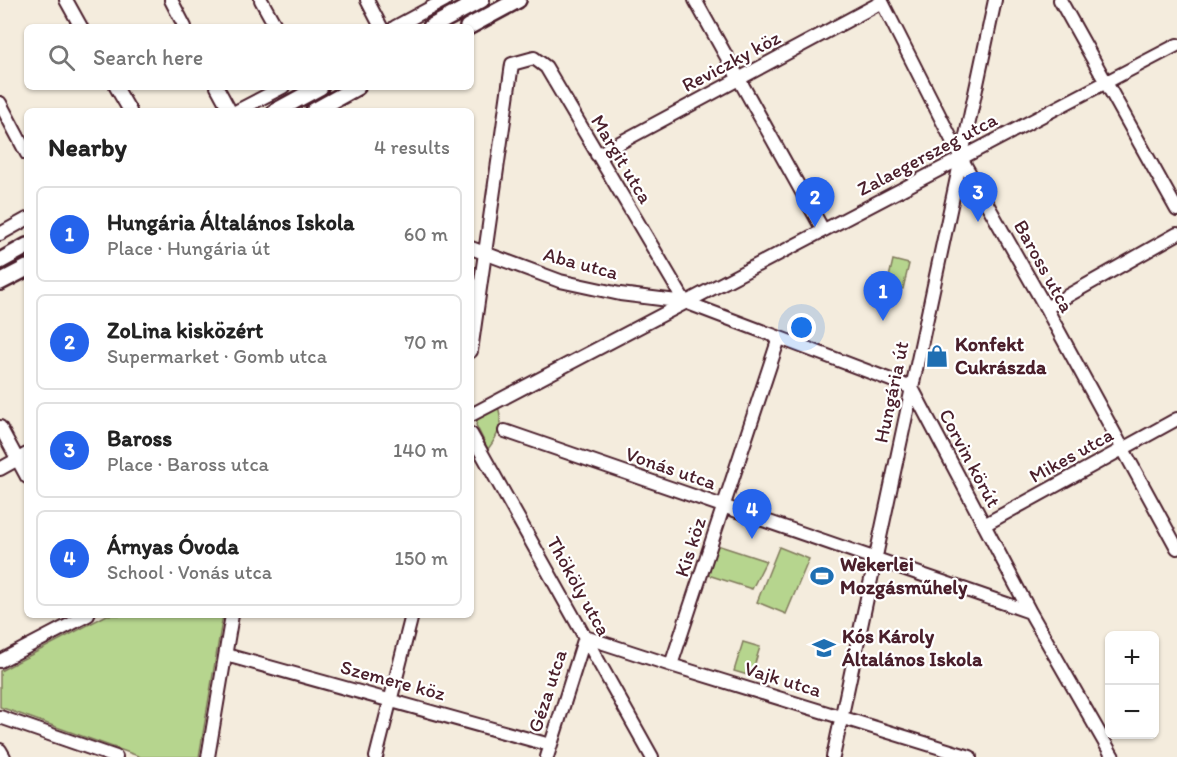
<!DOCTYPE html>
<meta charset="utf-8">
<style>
:root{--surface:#fff;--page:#f6f6f6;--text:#222;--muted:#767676;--line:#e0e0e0;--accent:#2563eb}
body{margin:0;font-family:Itim,sans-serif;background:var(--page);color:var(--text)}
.controls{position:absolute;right:18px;bottom:18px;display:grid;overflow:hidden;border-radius:9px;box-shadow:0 2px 4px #0004}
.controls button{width:54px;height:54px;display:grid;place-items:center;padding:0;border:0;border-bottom:2px solid var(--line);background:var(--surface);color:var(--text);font:30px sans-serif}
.you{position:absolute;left:802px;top:328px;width:21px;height:21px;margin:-15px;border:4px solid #fff;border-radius:50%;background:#1a73e8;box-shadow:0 0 0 9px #1a73e833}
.badge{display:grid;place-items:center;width:39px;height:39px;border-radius:50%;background:var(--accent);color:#fff;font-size:20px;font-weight:700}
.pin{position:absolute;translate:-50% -50px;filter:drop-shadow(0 2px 3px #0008)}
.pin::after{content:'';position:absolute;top:32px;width:21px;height:18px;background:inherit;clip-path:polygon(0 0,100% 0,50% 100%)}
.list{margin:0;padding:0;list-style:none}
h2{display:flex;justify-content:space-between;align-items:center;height:78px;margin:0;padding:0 24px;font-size:26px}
h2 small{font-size:20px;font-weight:400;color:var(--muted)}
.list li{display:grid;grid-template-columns:39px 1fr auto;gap:18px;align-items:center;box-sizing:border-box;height:96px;margin:0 12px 12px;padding:0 12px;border:2px solid var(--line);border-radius:9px}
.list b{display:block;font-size:22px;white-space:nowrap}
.list p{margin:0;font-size:20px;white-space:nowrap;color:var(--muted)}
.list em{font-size:20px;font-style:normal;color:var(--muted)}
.icon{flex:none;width:33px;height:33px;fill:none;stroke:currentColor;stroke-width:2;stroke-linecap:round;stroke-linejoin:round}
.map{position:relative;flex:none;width:1177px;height:757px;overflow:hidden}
.search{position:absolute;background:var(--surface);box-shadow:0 2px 4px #0004;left:24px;top:24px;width:450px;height:66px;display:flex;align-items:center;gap:15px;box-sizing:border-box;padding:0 21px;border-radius:9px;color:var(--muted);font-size:22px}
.panel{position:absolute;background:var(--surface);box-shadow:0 2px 4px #0004;left:24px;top:108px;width:450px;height:510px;border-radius:9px}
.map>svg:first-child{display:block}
</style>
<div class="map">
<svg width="1177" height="757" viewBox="0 0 1177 757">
<rect width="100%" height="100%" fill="#f4ecdd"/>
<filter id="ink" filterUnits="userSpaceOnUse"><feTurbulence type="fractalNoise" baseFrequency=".0167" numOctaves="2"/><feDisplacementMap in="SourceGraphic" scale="12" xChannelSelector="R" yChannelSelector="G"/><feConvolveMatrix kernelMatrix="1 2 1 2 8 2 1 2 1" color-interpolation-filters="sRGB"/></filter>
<g filter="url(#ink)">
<path fill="#b6d58e" stroke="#807a5c" stroke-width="1.5" d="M893,260L909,264L903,289L887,286Z
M498,406C503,423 499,435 488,449L476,425L478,418Z
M717,545L766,561L752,589L708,575Z
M779,547L809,559L786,614L757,602Z
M107,615H223L199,757H141L0,707V671Z
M743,642L760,647L751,676L734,671Z"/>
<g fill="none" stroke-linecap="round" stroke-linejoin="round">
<g stroke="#4a1f2b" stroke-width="16">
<path id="minor" d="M66,0L81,27
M171,0L185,27
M261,0L276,27
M367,0L381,27
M695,0L823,230
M881,0L961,158L1046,308L1177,548
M1060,0L1177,210
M395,27L445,0
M116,87L130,111
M217,87L230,111
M0,103L27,154
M237,111L283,87
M597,155L882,2
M0,234L27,219
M471,248L560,281L620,294L685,302L912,388L1030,612L1113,757
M1046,308L1177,234
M471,351L512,64L534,58L546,67L685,302
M471,415L1177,45
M0,427L27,477
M505,431L1030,612
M471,434L652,757
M0,469L27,454
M984,525L1177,419
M585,637L671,665L970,757
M226,655L550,745
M0,661L88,615
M671,665L779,338
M0,717L116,757
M0,750L4,757
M208,757L232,615
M376,757L412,615
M547,757L585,637
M833,757L995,0"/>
</g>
<g stroke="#4a1f2b" stroke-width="20">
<path id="major" d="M431,27L481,0
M468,27L518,0
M276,111L320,87
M314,111L357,87
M0,261L27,246
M0,282L27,268"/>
</g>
<use href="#minor" stroke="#fff" stroke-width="12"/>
<use href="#major" stroke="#fff" stroke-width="15"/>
</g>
</g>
<defs>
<g id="shop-bare" transform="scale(1.8)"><path d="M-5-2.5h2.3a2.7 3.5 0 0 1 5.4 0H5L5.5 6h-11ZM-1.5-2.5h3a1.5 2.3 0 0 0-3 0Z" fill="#1f6fb2" stroke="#fff" stroke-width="2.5" paint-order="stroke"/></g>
<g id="stadium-bare" transform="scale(1.8)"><path d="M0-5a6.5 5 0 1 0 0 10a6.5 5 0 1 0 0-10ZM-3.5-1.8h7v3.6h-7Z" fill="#1f6fb2" stroke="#fff" stroke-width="2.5" paint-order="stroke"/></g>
<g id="school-bare" transform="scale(1.8)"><path d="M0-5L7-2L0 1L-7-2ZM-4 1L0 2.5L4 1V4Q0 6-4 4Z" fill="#1f6fb2" stroke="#fff" stroke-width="2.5" paint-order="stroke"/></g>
</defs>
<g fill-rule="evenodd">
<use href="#shop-bare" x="937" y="356"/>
<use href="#stadium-bare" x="822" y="576"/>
<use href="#school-bare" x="824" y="648"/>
</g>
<g text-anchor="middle" stroke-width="4.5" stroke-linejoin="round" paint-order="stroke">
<g font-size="20" fill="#4a1f2b" stroke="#fff">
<text transform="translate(731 61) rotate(-28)" y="7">Reviczky köz</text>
<text transform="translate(927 154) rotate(-28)" y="7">Zalaegerszeg utca</text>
<text transform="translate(622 159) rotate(59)" y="7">Margit utca</text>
<text transform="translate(581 263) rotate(15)" y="7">Aba utca</text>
<text transform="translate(1044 266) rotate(61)" y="7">Baross utca</text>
<text transform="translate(891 392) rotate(-78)" y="7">Hungária út</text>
<text transform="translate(1071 455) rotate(-29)" y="7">Mikes utca</text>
<text transform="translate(970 458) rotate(62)" y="7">Corvin körút</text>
<text transform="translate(671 468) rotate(19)" y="7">Vonás utca</text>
<text transform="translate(690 547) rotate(-72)" y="7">Kis köz</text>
<text transform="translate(579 586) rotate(61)" y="7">Thököly utca</text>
<text transform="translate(783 679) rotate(17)" y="7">Vajk utca</text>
<text transform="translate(393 680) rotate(15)" y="7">Szemere köz</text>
<text transform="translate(547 691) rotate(-72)" y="7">Géza utca</text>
</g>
<g font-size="20" font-weight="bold" fill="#4a1f2b" stroke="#fff" text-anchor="start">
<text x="955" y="351">Konfekt<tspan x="955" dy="23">Cukrászda</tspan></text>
<text x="840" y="571">Wekerlei<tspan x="840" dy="23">Mozgásműhely</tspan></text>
<text x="842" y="643">Kós Károly<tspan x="842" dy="23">Általános Iskola</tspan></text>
</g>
</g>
</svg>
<div class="controls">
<button>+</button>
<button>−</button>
</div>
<div class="you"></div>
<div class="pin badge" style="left:883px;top:321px">1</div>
<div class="pin badge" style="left:815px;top:227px">2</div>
<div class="pin badge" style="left:978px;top:222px">3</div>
<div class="pin badge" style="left:752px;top:539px">4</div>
<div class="search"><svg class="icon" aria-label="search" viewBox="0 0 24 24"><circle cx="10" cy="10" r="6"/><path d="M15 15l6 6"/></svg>Search here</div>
<section class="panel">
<h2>Nearby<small>4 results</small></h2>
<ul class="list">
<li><span class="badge">1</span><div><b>Hungária Általános Iskola</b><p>Place · Hungária út</p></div><em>60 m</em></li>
<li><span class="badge">2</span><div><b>ZoLina kisközért</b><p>Supermarket · Gomb utca</p></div><em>70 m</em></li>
<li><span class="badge">3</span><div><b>Baross</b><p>Place · Baross utca</p></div><em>140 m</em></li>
<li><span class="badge">4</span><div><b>Árnyas Óvoda</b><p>School · Vonás utca</p></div><em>150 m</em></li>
</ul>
</section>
</div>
